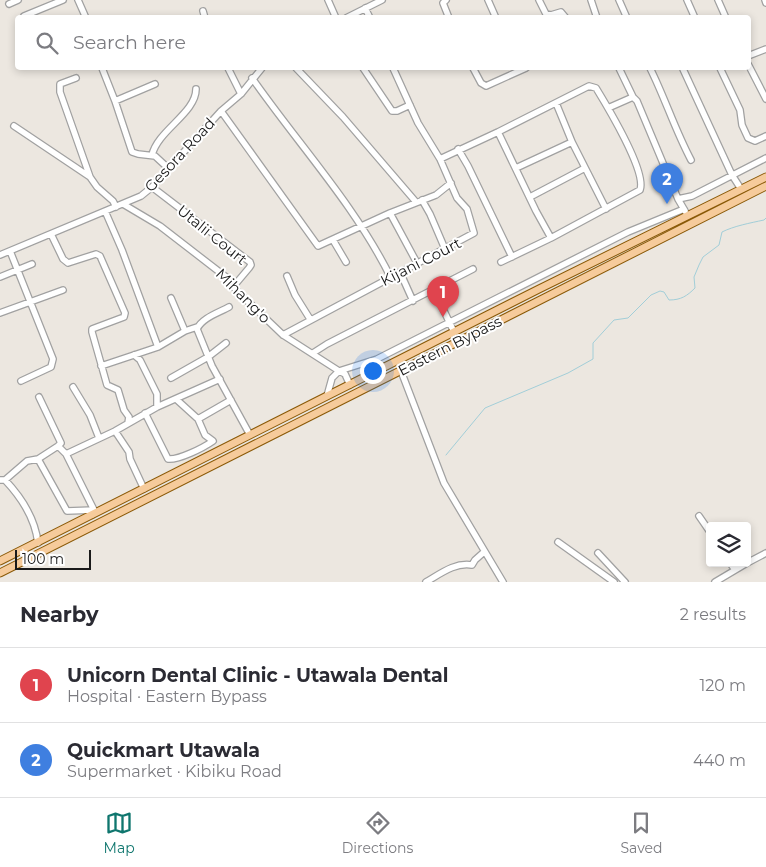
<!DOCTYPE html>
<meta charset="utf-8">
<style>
:root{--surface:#fff;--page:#f2f2f3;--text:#2b2b33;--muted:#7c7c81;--line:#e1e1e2;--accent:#0f766e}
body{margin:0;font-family:Montserrat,sans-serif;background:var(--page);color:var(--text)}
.controls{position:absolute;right:15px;bottom:15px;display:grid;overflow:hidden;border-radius:5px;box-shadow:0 2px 8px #0003}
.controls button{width:45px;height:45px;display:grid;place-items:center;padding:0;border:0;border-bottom:1px solid var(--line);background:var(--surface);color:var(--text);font:25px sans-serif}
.scale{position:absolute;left:15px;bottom:12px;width:76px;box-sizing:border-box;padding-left:5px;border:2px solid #1a1a1a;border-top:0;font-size:14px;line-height:18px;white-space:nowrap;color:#1a1a1a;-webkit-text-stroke:4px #fff;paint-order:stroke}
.you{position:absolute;left:372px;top:370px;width:18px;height:18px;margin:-12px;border:4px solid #fff;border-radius:50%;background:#1a73e8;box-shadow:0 0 0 8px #1a73e833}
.badge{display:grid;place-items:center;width:32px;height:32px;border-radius:50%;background:var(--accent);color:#fff;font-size:16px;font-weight:700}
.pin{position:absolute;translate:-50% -41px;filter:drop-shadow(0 1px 2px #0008)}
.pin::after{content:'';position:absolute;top:26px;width:18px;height:15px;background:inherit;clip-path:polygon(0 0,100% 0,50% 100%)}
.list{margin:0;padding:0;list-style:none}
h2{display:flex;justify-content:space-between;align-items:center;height:65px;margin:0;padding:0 20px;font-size:21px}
h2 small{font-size:16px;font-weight:400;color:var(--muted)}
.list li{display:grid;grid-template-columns:32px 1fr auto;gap:15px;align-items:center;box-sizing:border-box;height:75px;padding:0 20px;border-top:1px solid var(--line)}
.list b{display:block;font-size:19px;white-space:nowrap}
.list p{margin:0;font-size:16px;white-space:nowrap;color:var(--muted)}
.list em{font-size:16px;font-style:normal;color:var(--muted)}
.icon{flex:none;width:28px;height:28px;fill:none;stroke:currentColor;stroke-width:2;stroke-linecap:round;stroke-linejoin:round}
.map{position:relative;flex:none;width:766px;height:582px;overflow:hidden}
.search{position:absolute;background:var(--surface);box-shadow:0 2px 8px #0003;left:15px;right:15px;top:15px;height:55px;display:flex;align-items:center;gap:12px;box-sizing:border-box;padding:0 18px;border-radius:5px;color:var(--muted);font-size:19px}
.sheet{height:215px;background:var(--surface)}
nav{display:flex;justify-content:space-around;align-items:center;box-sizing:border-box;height:70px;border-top:1px solid var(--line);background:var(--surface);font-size:14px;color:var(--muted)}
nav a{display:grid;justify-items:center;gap:2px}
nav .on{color:var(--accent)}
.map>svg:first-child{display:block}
</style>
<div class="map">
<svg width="766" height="582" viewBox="0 0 766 582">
<rect width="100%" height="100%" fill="#ece7e0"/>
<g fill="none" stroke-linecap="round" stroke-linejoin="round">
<path stroke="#a2ced8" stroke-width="1" d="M446,455L485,408L568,373L593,359V343L614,320L628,318L651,295L660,291L664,292L669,300C681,300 687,296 695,288L694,277L699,265L703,257L719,245L722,232C734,226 750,223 764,220L766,218"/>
<g stroke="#a1a1a1" stroke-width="8">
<path id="minor" d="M78,0L86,18
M328,0L336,18
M446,0L443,3L449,18
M488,0L496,18
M539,0L546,14L551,15L561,12L566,18
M591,0L597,18
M619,0L627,18
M687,0L695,18
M718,0L726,18
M765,0L766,3
M9,4L18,0
M365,8L370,18
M203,11L205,18
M24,16L63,0
M346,18L382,0
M748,56L766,49
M748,64L766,99
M102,68L115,101L132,152L138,154L155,156L168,168
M228,68L241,94
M296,68L343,117L416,202
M363,68L392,111H397L410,105
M473,68L481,83L486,86L526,68
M619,68L633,97L637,101L678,199L685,211
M650,68C665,98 675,130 691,160
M720,68L740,110L742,125L748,138L755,141L766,136
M683,69L732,175L741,189
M76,78L60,84V92L90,177L97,187L113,201L116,207
M252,78C298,144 355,205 391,278
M115,101L155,84
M556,103L572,142L606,209
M608,108L633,97
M221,111L318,246L390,213L436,195L451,183
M14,126L90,177
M498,132L536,211L551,238
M458,149L468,166L512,257
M152,155C158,130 196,113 196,89
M440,159L498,132L589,86L596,88C607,106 647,172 640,190L551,238L501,262
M516,168L572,142
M152,187L250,262L251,265L249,268L233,287
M530,197L585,168
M678,199L692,196L766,158
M422,200L430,214L445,249
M123,204L160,226L226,277L236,290L283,335L339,371L332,378L327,396
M105,211L122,250L158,347
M390,213L417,263
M51,234L63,259L68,263L96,254L100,256L125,313L124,317L92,329V332L107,385L118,390L124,410L129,417L128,423
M333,240L346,262
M10,251L53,359L51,367L21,381
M0,255L141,196L152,187L221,111L241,94L262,68
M400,272L413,301
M287,276L295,295L310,319
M0,277L32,264
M434,290L454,332
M171,298L185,331
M229,307C218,313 202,318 197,329L212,366L250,435
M0,313L63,290
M283,335L474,233L467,209L457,198L440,159L418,123L393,68
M313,353L327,344L473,269
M134,355L140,360L157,394V407
M101,366L158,347L185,331L197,327
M339,371L377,359L628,232L684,209
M339,371L345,374L350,385
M401,371L444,483L503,582
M171,378L208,357L226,343
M73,387L90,415L99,438
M39,397L61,443L58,446L66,454L94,510L92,515
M145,413L168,459C179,460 203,448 213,441L205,435L198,419L176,399
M198,419L231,400
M115,431L129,452L130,459L144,489
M66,454L115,431L157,407L220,379
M38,459L67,511L94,510
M0,480H5L27,461L38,459L58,446
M5,480C22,498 35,518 38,543
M699,516L710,532
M558,542L614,582
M598,553L625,582
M730,563L735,570
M747,563L766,553
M426,582C440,574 455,562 472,565L475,560L484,552
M715,582L747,563"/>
</g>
<g stroke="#8a5907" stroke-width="9">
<path id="major" d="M0,561L539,289L766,177
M0,573L766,186"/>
</g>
<use href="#minor" stroke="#fff" stroke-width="5.5"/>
<use href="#major" stroke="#f6cb9b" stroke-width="7"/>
</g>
<g text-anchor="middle" stroke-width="4" stroke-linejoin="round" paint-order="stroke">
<g font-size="15" fill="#1a1a1a" stroke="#fff">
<text transform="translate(180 155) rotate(-47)" y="5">Gesora Road</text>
<text transform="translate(212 235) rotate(39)" y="5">Utalii Court</text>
<text transform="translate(421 262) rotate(-27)" y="5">Kijani Court</text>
<text transform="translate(243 296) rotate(45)" y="5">Mihang'o</text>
<text transform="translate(450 346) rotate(-27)" y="5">Eastern Bypass</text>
</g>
</g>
</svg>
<div class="controls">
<button><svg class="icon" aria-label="layers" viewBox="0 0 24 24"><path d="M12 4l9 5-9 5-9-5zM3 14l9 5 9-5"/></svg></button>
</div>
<div class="scale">100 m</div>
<div class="you"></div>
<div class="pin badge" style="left:443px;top:317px;background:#e0444e">1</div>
<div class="pin badge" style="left:667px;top:204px;background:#3f7fe0">2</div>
<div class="search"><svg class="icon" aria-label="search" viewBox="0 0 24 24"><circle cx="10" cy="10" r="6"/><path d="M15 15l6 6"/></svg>Search here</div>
</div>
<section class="sheet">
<h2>Nearby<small>2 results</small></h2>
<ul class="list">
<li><span class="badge" style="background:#e0444e">1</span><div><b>Unicorn Dental Clinic - Utawala Dental</b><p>Hospital · Eastern Bypass</p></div><em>120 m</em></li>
<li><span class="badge" style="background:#3f7fe0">2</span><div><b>Quickmart Utawala</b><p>Supermarket · Kibiku Road</p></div><em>440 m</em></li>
</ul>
</section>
<nav>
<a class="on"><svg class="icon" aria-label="map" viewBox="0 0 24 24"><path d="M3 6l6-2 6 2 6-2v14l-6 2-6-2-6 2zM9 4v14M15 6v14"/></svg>Map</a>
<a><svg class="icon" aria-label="directions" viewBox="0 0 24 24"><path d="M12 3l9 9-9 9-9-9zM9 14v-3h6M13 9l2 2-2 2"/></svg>Directions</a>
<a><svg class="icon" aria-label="saved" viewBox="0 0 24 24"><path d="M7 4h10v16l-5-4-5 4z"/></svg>Saved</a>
</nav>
